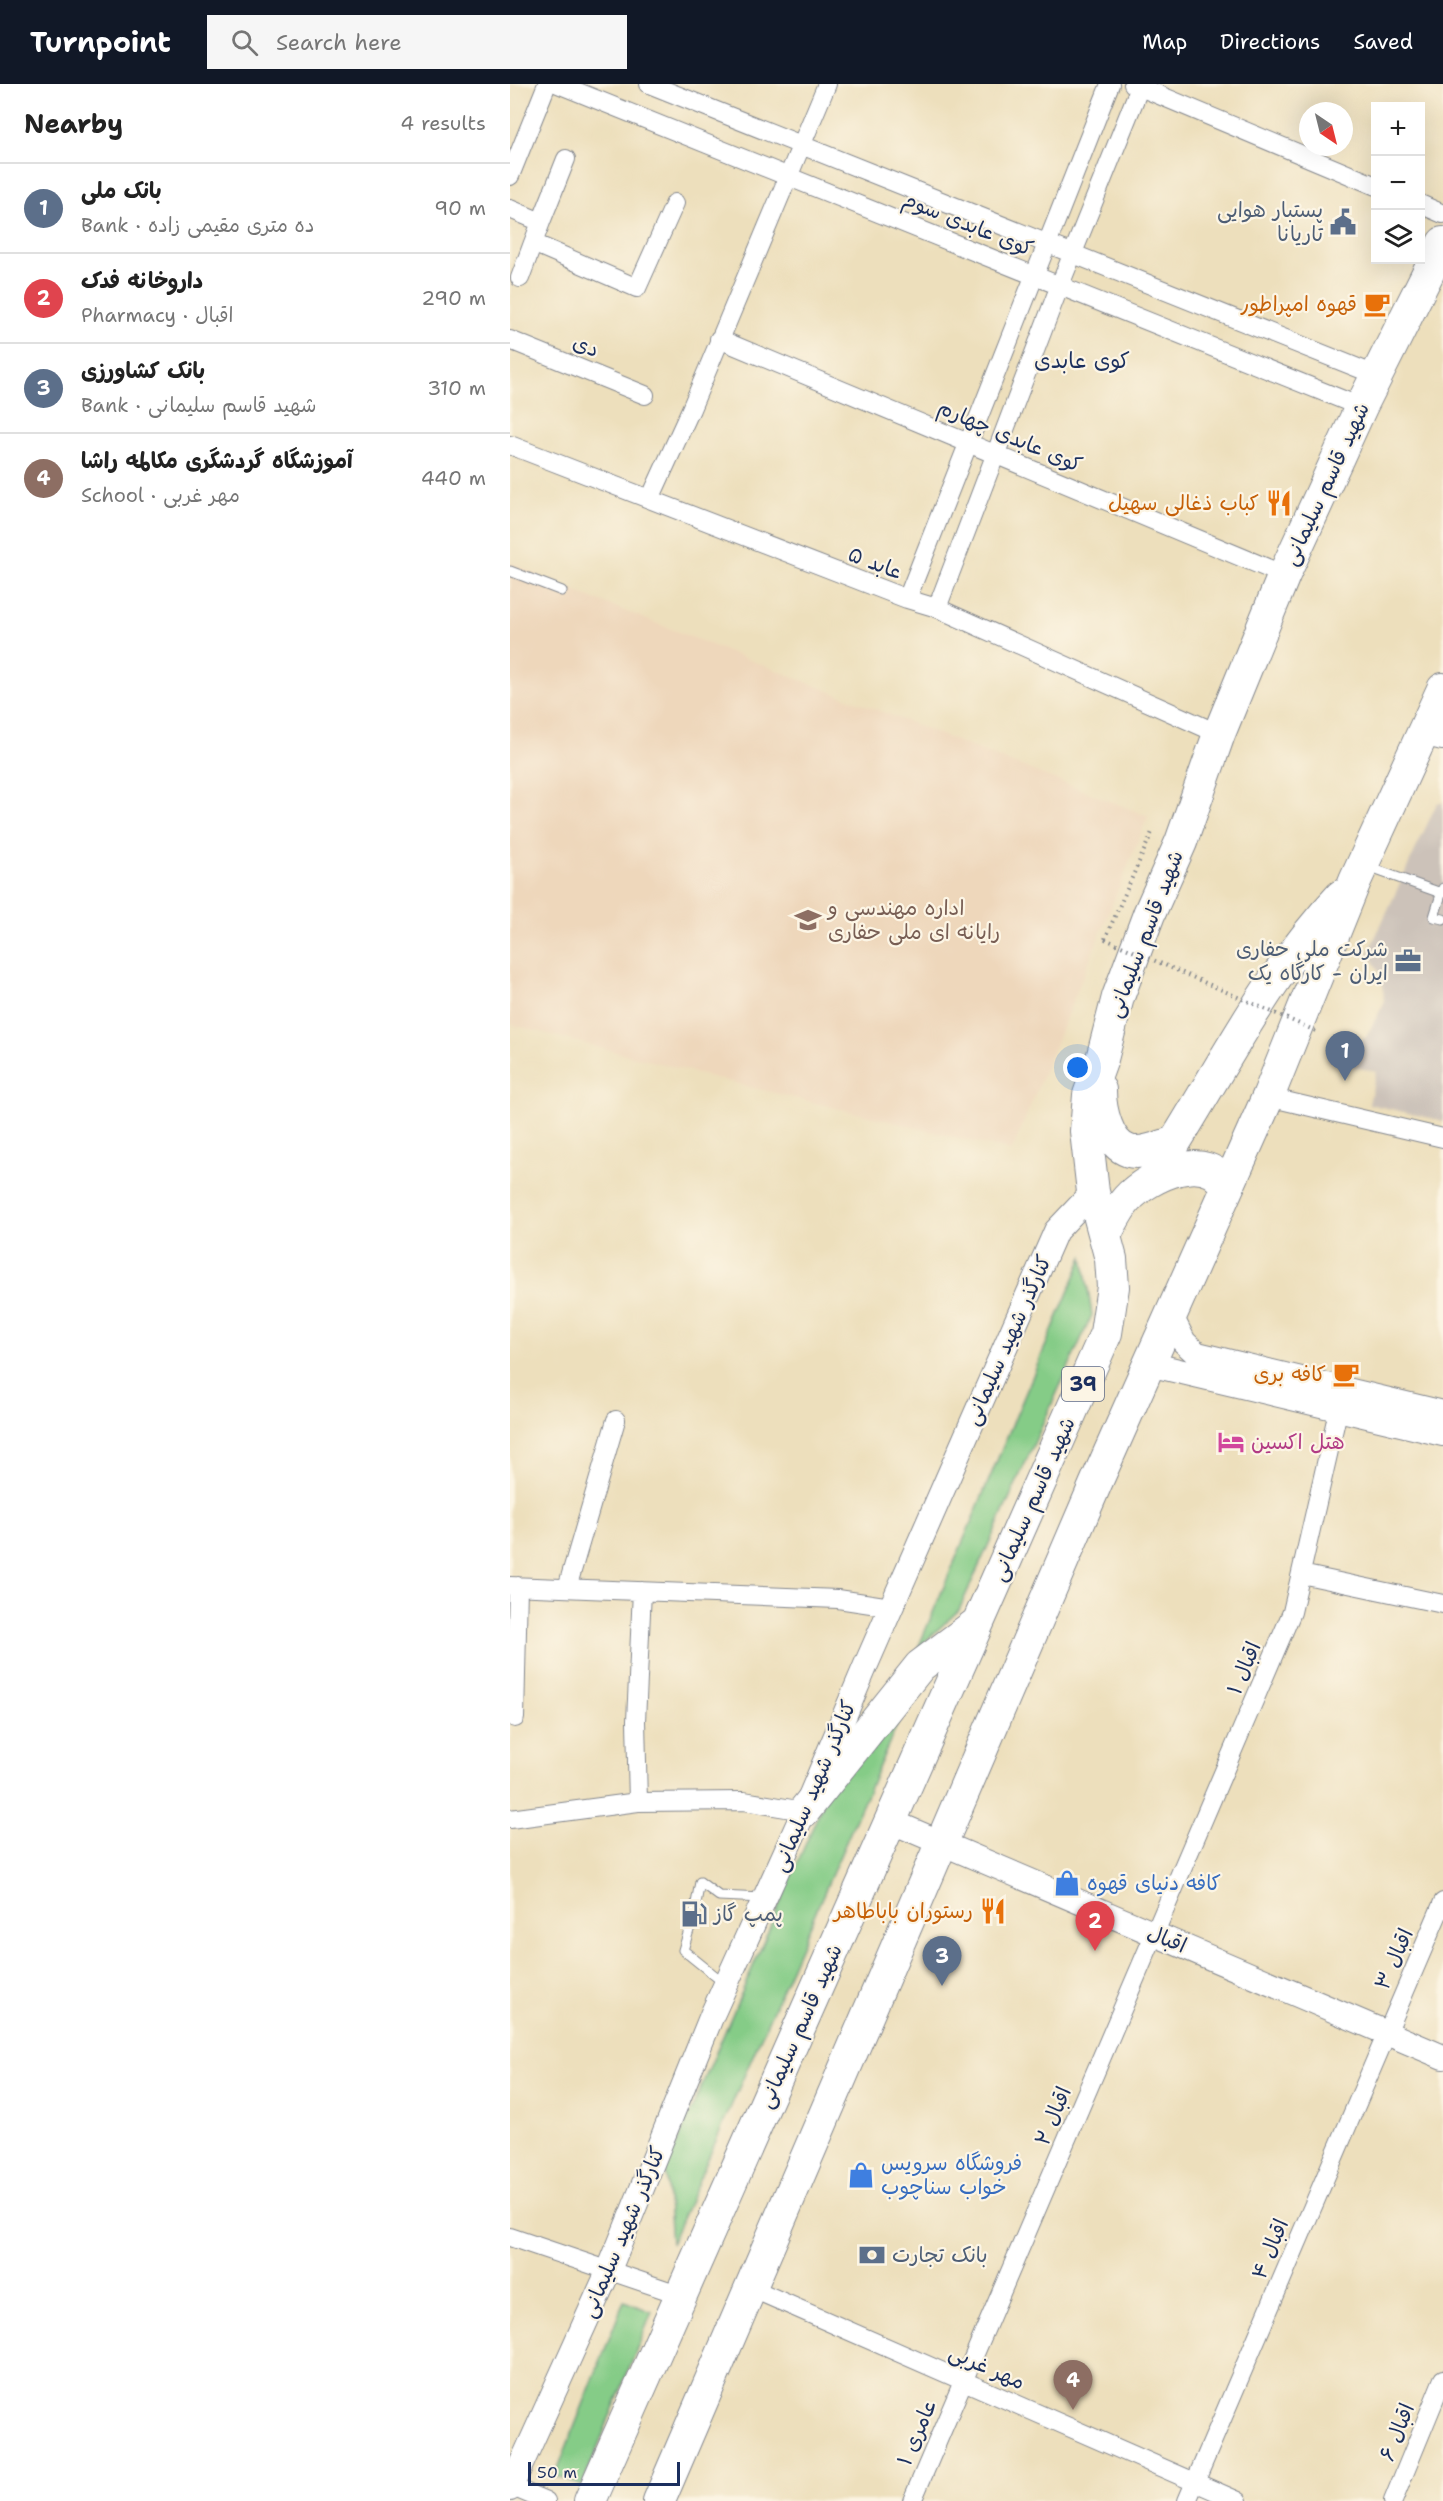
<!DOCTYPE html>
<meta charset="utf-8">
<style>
:root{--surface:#fff;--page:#f6f6f6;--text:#222;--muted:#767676;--line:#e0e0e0;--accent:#111827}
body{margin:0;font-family:"Shantell Sans","Playpen Sans Arabic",sans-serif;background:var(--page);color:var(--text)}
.controls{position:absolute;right:18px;top:18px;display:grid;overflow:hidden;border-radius:0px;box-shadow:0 6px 24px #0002}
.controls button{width:54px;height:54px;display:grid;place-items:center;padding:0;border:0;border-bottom:2px solid var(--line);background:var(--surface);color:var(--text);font:30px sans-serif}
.compass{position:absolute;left:789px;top:18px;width:54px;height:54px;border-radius:50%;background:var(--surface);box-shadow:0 6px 24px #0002;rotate:145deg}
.scale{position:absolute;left:18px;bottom:15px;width:152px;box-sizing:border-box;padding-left:6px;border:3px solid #1b2f5e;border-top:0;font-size:16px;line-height:21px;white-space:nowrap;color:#1b2f5e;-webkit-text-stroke:4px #fcf5e5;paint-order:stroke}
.you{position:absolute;left:568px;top:984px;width:21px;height:21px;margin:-15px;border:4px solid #fff;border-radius:50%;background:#1a73e8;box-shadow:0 0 0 9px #1a73e833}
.badge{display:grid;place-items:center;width:39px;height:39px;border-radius:50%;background:var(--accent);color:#fff;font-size:20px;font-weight:700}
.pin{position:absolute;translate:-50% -50px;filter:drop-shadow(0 2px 3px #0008)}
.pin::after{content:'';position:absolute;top:32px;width:21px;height:18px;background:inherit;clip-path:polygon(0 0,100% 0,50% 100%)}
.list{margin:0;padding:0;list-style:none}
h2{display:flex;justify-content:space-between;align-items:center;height:78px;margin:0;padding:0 24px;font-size:26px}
h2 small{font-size:20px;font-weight:400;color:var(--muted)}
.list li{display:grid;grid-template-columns:39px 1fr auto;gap:18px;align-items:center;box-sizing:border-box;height:90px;padding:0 24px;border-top:2px solid var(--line)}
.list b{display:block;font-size:22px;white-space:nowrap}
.list p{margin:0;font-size:20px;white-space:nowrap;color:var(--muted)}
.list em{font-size:20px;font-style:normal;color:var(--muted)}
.icon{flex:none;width:33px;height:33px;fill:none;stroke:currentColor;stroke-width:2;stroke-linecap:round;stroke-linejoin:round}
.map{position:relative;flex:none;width:933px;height:2417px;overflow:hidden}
header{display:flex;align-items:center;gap:36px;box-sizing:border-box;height:84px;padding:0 30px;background:var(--accent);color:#fff}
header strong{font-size:28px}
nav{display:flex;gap:33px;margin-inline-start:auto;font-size:21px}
.search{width:420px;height:54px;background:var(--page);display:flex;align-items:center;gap:15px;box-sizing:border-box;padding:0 21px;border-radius:0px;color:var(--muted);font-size:22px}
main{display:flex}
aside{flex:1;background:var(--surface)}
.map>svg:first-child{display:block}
</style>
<header>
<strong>Turnpoint</strong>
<div class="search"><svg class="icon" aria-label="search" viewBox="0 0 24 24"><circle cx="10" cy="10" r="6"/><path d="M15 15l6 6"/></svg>Search here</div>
<nav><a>Map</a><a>Directions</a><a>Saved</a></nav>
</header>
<main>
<aside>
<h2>Nearby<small>4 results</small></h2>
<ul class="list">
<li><span class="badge" style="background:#5c6f8a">1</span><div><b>بانک ملی</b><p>Bank · ده متری مقیمی زاده</p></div><em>90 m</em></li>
<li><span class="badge" style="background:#e0444e">2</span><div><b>داروخانه فدک</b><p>Pharmacy · اقبال</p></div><em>290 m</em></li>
<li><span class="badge" style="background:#5c6f8a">3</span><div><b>بانک کشاورزی</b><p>Bank · شهید قاسم سلیمانی</p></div><em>310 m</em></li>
<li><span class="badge" style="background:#8d6e63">4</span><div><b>آموزشگاه گردشگری مکالمه راشا</b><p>School · مهر غربی</p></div><em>440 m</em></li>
</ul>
</aside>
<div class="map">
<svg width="933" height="2417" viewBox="0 0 933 2417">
<rect width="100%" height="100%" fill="#fcf5e5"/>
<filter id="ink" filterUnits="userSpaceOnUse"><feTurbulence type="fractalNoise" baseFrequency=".0167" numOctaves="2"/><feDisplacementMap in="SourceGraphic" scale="12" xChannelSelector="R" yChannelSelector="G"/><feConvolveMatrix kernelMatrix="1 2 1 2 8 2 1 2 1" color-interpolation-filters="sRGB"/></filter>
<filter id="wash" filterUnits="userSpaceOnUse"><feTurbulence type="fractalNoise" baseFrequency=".008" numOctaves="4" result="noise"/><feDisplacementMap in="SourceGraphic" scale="24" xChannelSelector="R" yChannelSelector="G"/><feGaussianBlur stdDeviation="1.35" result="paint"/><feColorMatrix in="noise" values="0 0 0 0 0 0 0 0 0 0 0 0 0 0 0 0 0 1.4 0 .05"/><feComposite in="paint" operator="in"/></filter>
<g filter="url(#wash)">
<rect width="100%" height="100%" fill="#eddfbc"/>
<path fill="#eed7bb" d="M0,478L41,498L638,732L502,1067L236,1002L0,940Z"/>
<path fill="#ccc2b9" d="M927,719H933V1037L859,1020L866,988L818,976L820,966L837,965L856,953L874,919L873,901L868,885L858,869Z"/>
<path fill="#85cc87" stroke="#507e72" stroke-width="1.5" d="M573,1173L582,1231L449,1526L408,1564Z
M393,1627L161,2160L156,2085L320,1703Z
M114,2217L142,2228L72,2402L45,2392Z"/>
</g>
<g filter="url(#ink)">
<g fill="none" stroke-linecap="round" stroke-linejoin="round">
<g stroke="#84878d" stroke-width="11">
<path id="lane" d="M0,487L52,507
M858,783L931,809
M933,804L924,833L933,835
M214,1899L173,1866L184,1830L190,1798L209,1812L253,1814"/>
</g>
<g stroke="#84878d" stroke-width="20">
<path id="street" d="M48,0L851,323
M139,0L868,292
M623,0L866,102
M0,92L37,0
M910,120L933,130
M0,125L31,138L23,159L127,204L165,119
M31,138L56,75
M10,194L23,159
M209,255L774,491
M0,256L135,311
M0,361L397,515L427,524L709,650
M140,415L181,325L317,0
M397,515L600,0
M427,524L550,201L631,0
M758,1013L933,1054
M791,1490L933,1520
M0,1502L328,1515L381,1523
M57,1504L106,1336
M5,1634L8,1502
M128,1718L126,1637L132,1507
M0,1735L128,1718L234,1717L294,1727
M0,2153L171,2211
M241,2204L728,2417
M0,2402L36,2417
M402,2417L782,1528L831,1314
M677,2417L933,1818
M883,2417L933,2295"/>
</g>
<g stroke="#84878d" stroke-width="26">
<path id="secondary" d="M912,649L933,654
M661,1232L674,1258L687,1270L933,1329
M639,1280L933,1350
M380,1737L933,1973
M0,2405L99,2186L202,1931L294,1727L355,1583L546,1147L583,1108"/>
</g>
<g stroke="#84878d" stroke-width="34">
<path id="highway" d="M590,1006C590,1025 597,1060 619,1067C632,1071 652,1062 665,1058C717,974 763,884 831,812
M595,1151C602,1139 608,1125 617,1115C639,1091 700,1063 717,1104
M294,1727L410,1582L466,1540
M80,2417L596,1249L603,1203L601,1175L583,1108L576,1047L579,1011L592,975L608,913L639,830L671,758L709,650L774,491L851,323L933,159
M149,2417L586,1399L758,1013L845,797L933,605"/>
</g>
<path stroke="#84878d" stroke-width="4" stroke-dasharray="1.5 4.5" stroke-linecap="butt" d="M595,855L643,746"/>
<use href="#lane" stroke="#fff" stroke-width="9"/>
<use href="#street" stroke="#fff" stroke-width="18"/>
<use href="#secondary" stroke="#fff" stroke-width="24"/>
<use href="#highway" stroke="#fff" stroke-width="32"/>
<path stroke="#84878d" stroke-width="4" stroke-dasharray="1.5 4.5" stroke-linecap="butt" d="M595,855L808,948"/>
</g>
</g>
<defs>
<g id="civic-bare" transform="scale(2.07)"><path d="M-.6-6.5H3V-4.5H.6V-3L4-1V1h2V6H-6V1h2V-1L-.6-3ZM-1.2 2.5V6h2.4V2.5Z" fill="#5c6f8a" stroke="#fcf5e5" stroke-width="2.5" paint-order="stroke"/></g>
<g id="cafe-bare" transform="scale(2.07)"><path d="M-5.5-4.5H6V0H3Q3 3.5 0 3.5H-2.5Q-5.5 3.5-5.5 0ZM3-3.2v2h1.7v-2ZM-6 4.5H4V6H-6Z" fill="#e8710a" stroke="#fcf5e5" stroke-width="2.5" paint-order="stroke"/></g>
<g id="restaurant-bare" transform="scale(2.07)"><path d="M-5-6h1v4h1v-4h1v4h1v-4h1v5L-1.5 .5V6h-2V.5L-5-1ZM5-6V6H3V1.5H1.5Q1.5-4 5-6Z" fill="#e8710a" stroke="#fcf5e5" stroke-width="2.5" paint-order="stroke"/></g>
<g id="university-bare" transform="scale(2.07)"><path d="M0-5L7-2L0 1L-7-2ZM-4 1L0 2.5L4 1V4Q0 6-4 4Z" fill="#8d6e63" stroke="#fcf5e5" stroke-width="2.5" paint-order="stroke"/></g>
<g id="office-bare" transform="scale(2.07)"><path d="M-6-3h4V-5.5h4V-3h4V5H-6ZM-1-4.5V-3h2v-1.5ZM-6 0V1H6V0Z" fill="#5c6f8a" stroke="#fcf5e5" stroke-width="2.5" paint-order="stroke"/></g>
<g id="hotel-bare" transform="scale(2.07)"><path d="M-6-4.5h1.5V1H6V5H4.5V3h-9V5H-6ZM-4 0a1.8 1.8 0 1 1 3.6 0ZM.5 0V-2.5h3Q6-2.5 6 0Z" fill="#d1479c" stroke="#fcf5e5" stroke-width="2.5" paint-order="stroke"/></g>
<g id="shop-bare" transform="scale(2.07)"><path d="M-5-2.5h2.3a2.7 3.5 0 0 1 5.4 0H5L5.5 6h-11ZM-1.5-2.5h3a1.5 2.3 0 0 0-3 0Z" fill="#3f7fe0" stroke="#fcf5e5" stroke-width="2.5" paint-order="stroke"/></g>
<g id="fuel-bare" transform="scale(2.07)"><path d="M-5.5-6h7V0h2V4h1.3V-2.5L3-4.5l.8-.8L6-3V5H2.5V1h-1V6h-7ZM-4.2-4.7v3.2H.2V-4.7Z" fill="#5c6f8a" stroke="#fcf5e5" stroke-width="2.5" paint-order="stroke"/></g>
<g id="bank-bare" transform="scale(2.07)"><path d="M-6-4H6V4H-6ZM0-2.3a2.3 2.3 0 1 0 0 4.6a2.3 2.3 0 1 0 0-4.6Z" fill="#5c6f8a" stroke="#fcf5e5" stroke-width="2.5" paint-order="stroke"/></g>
</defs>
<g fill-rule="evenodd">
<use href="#civic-bare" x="833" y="138"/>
<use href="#cafe-bare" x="867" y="220"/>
<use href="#restaurant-bare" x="769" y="419"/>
<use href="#university-bare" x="298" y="836"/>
<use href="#office-bare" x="898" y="877"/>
<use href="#cafe-bare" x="836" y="1290"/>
<use href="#hotel-bare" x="721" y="1358"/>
<use href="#shop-bare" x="557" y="1799"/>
<use href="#restaurant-bare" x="483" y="1827"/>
<use href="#fuel-bare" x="184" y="1830"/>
<use href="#shop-bare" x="351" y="2091"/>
<use href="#bank-bare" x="362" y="2171"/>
</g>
<g text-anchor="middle" stroke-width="4.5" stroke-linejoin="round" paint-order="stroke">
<rect fill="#fcf5e5" stroke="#5e6a86" stroke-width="1.5" x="552" y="1283" width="42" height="34" rx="4.5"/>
<g font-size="20" font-weight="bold" fill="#1b2f5e">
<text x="573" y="1307">39</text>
</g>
<g font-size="21" fill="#4e5e75" stroke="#fcf5e5" text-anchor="end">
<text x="813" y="133">پستبار هوایی<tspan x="813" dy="24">تاریانا</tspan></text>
<text x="878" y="872">شرکت ملی حفاری<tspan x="878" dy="24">ایران - کارگاه یک</tspan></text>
<text x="204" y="1837" text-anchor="start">پمپ گاز</text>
<text x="382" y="2178" text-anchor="start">بانک تجارت</text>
</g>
<g font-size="21" fill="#1b2f5e" stroke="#fcf5e5">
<text transform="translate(458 140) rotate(22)" y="7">کوی عابدی سوم</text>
<text transform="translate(76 262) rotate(22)" y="7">دی</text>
<text transform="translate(500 352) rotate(23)" y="7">کوی عابدی چهارم</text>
<text transform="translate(816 400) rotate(-65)" y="7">شهید قاسم سلیمانی</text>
<text transform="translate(365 479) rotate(21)" y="7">عابد ۵</text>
<text transform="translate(635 850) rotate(-69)" y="7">شهید قاسم سلیمانی</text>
<text transform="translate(498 1256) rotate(-66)" y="7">کنارگذر شهید سلیمانی</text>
<text transform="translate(523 1415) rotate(-66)" y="7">شهید قاسم سلیمانی</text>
<text transform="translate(734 1584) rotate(-67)" y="7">اقبال ۱</text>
<text transform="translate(304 1702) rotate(-67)" y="7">کنارگذر شهید سلیمانی</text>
<text transform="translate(657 1855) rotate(23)" y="7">اقبال</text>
<text transform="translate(884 1875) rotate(-66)" y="7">اقبال ۳</text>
<text transform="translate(290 1942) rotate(-66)" y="7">شهید قاسم سلیمانی</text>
<text transform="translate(543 2032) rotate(-67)" y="7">اقبال ۲</text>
<text transform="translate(113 2148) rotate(-67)" y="7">کنارگذر شهید سلیمانی</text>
<text transform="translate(760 2165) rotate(-67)" y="7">اقبال ۴</text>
<text transform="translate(477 2283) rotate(24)" y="7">مهر غربی</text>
<text transform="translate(407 2348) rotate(-67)" y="7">عامری ۱</text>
<text transform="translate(887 2348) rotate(-68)" y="7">اقبال ۶</text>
</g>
<g font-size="21" fill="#c56008" stroke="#fcf5e5" text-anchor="end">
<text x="847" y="227">قهوه امپراطور</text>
<text x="749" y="426">کباب ذغالی سهیل</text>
<text x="816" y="1297">کافه بری</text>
<text x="463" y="1834">رستوران باباطاهر</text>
</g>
<g font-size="21" fill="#785e54" stroke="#fcf5e5" text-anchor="start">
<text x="318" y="831">اداره مهندسی و<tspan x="318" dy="24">رایانه ای ملی حفاری</tspan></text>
</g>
<g font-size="21" fill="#b23c85" stroke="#fcf5e5" text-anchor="start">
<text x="741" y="1365">هتل اکسین</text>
</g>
<g font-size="21" fill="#366cbe" stroke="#fcf5e5" text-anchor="start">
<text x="577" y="1806">کافه دنیای قهوه</text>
<text x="371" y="2086">فروشگاه سرویس<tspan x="371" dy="24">خواب سناچوب</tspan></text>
</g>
<g font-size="22" fill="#1b2f5e" stroke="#fcf5e5">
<text x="572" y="284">کوی عابدی</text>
</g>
</g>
</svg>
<div class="controls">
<button>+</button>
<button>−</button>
<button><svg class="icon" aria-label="layers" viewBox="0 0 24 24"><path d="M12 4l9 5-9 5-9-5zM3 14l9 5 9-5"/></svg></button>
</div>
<svg class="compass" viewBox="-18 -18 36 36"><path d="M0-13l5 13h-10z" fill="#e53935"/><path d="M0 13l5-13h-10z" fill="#767676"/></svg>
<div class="scale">50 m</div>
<div class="you"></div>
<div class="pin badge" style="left:835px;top:997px;background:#5c6f8a">1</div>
<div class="pin badge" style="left:585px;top:1867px;background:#e0444e">2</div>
<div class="pin badge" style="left:432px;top:1902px;background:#5c6f8a">3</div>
<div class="pin badge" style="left:563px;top:2326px;background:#8d6e63">4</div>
</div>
</main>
